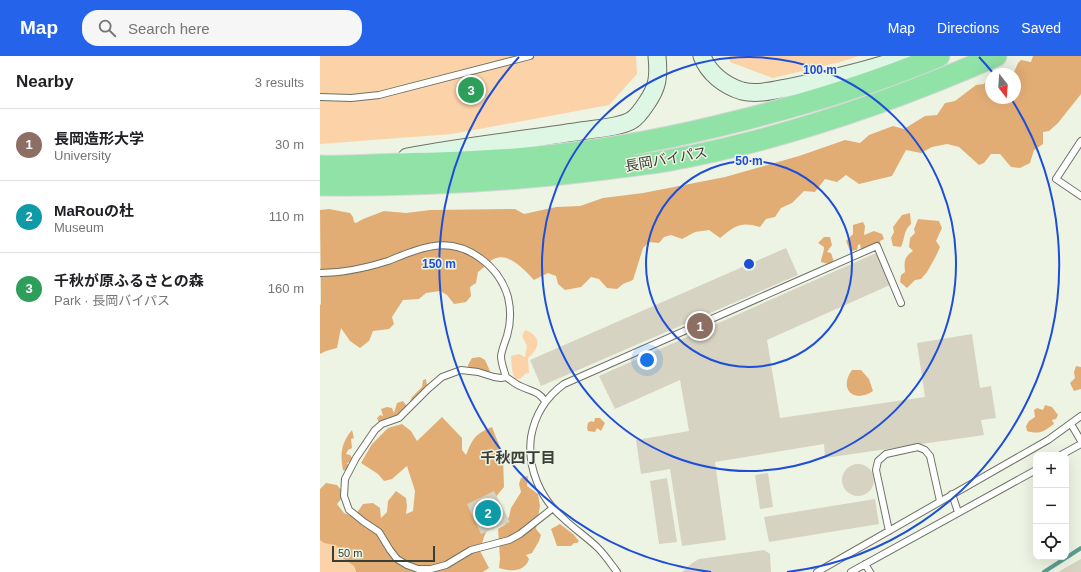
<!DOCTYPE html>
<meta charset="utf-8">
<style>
:root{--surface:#fff;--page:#f6f6f6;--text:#202124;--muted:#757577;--line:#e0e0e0;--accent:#2563eb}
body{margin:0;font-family:Helvetica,"Noto Sans JP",sans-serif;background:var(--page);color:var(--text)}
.controls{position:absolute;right:12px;bottom:12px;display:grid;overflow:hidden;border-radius:8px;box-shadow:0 4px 16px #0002}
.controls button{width:36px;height:36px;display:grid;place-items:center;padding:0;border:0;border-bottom:1px solid var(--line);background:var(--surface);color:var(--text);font:20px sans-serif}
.compass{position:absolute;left:665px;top:12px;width:36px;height:36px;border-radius:50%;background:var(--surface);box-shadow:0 4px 16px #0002;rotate:163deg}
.scale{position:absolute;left:12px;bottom:10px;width:103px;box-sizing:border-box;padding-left:4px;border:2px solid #3b3d37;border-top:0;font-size:11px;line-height:14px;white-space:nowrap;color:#3b3d37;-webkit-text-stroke:3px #eef4e4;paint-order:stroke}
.you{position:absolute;left:327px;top:304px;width:14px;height:14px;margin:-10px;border:3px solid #fff;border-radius:50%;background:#1a73e8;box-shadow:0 0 0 6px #1a73e833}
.badge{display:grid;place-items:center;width:26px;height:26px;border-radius:50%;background:var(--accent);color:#fff;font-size:13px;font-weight:700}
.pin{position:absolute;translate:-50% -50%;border:2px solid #fff;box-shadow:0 1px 4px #0006}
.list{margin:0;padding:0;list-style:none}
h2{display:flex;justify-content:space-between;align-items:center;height:52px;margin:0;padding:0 16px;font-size:17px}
h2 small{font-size:13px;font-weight:400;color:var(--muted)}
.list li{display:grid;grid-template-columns:26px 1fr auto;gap:12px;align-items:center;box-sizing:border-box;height:72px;padding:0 16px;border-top:1px solid var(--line)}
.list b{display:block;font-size:15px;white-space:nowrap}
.list p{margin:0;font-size:13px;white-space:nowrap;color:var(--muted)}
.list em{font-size:13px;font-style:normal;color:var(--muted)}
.icon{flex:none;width:22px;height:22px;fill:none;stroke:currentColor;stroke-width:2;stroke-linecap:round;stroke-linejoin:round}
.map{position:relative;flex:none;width:761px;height:516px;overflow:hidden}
header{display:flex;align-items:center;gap:24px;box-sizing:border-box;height:56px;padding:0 20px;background:var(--accent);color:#fff}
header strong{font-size:19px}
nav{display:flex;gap:22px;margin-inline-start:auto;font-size:14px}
.search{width:280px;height:36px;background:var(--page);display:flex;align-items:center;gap:10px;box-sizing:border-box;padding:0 14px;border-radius:16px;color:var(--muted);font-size:15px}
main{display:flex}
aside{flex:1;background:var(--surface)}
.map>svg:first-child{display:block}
</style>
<header>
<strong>Map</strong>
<div class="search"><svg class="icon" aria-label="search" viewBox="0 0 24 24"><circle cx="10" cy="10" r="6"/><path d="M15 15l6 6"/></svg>Search here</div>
<nav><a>Map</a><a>Directions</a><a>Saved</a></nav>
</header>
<main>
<aside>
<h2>Nearby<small>3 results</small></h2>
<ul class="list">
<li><span class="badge" style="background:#8d6e63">1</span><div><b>長岡造形大学</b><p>University</p></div><em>30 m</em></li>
<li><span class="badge" style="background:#0f9aa8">2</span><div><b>MaRouの杜</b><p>Museum</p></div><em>110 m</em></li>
<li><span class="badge" style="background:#2e9e5b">3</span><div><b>千秋が原ふるさとの森</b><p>Park · 長岡バイパス</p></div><em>160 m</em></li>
</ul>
</aside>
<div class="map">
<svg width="761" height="516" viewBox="0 0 761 516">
<rect width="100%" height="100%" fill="#eef4e4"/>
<path fill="#fcd2a9" d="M0,0H316L317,18L289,49L132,78L0,88Z
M409,0H539L520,6L453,22L410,6Z
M205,274C222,280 220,292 208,302L209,317L205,318L200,323H195L192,314L191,300L199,298L205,301L207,290L202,280Z
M0,484L32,494L35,516H0Z"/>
<path fill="#e2ad75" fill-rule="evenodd" d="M713,0H761V38L738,67L729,75L723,76V88L714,94L710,107L700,112L691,111L680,98H671L664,107L659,109L639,91L627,88L612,91L601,97L586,94L572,120L539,128L526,119L517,126L505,123L495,136L484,135L472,147L461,152L455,161L446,163L440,171C420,165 415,170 400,182L389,174L375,176L362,183L351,179L344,181L339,187L329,186L323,192L313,224L303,228L297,233L287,232L279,223L271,221L261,231L245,234L238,228L236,220L228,217L214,224C205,214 187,194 172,204C167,207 164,212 158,216L156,227L150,231L151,240L146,246L134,248L127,239L120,235L106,237L99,243L83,244L72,261L74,268L69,273L53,275L49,285L40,292L30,285L21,272L17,292L6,295L0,298V249L1,248L0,154L9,153L30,157L33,161L34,166L36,167L43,163L64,155L86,157L110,154L195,153L204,158L236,151L260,150L283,142L323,137L405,121L479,100L525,84L540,87L549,79L573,70L584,73L605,60L617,59L625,47L635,45L656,29L664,28L671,18L686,13L694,16L698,7L701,4L711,6ZM671,18H695V42H671Z
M590,157L591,168C583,175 585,183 581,191L573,190L571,182L574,176L573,171L582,159Z
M598,163L619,165L622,172L616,185L620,191L616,200L607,216L601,223L595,224L587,232L580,226L581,219L585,216C584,206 584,201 593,195L589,191L590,182L595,177L594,173Z
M543,166L545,170L544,179L554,175L562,178L564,183L560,185L561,191L547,196L541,194L540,188L538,189L537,194L530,195L526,185L533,178V169Z
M504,181H510L512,189L507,196L511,197L514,206L508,208L501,206C501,201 504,197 504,191L498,187Z
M160,301L165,304L170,315L162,318L148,312V309L152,302Z
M756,310L761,311V333L754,335L750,327L755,322L754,316Z
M532,314H541L549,323L553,335C534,348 518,333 532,314Z
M106,323L107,330H105C101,344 81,361 66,362L67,364L59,367L57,362L60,359L63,360L61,353L67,351L72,352L74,357L77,347L83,345L86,349L89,348L92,341L102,331L103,324Z
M725,349L732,351L738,359L736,363L732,364L734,368C724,375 720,379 707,375L706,370L709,365L715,361L714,354L717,352L723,354Z
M122,361L142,382V394L146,399C153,382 155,378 172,371L183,399L184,431L174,443L170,467L164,481L160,495L169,512L163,516H36L34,510L23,502L16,489L4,487L0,484V433L6,427L17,429L22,435V442L17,448L24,457L34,461L43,448L53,447L60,452L61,462L67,456L68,445L76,435L86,442L87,450L86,458L93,455L95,435L87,410L72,423L64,425L58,418L41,407L52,388L68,372L82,368L91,375L97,385Z
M275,362H280L285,367L281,375L277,372L275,376L268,375L267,372L268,367L271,365L274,366Z
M32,374L34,382L31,383L32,392L28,394L26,398L30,399L33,403L31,406L27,407L29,411L26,415L23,414C20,398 21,387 32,374Z
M208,420L207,430L218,438L220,450L216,473L221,479L219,485L212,497L206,499L209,503C205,516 190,516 179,512L180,503L178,473L186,468V465L189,461L191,452L201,436L199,428L201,422Z
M240,468L253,478L259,485L257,487H254L251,490H237L231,473Z"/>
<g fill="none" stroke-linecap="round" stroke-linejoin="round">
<path stroke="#5b9f91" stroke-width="4" d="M724,516L761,492"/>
</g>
<path fill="#d7d3c2" d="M466,192L478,219L221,330L210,304Z
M556,197L570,229L447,284L460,362L605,341L597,287L652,278L660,332L671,330L676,362L661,364L664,379L505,402L504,388L395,406L406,484L362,490L350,413L321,418L316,384L369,375L360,324L295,353L279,320Z
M522 424a16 16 0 1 1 32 0a16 16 0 1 1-32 0Z
M448,417L453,451L440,453L435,419Z
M347,422L357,486L339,488L330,425Z
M174,435L190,466L161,478L147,448Z
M555,443L559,468L449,486L444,461Z
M444,494L450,498L451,516H362L372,507L379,503Z
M761,503V516H738Z"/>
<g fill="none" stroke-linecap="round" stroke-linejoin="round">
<g stroke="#6d7264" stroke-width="8">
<path id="lane" d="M0,41L31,42L59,39L210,0
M761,85L736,123L761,140
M0,217C24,217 46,212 68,205C83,199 98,192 114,190C147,185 179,210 188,241C191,254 191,267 187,280C185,286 182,293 181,300C181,307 184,314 186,321C191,324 195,328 200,330C212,336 217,334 225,345
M186,321L181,322L174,321L158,316L141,314L122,321L108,333L79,362L62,368L55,374L36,402L25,423L24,440L29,454L44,466L59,476L70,494L77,503L87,509L98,513H111L126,509L151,494L189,484L200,478L233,452
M751,368L761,385
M741,399L761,388
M632,438L638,456
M569,475L556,414L558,405L566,398L598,391L605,394L610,400L620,445
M545,508L550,516
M297,516C291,508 285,499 278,492C267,481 254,473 243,462C220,442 207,412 211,381C215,358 226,341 244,328L557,190L581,247
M497,516L728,384L761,360
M531,516L716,414"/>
</g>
<g stroke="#6d7264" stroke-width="19">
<path id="secondary" d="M382,0C388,17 405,30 422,35C438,39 455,34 471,31C511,23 551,14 589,0
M87,101C145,90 203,84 261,75C274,73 302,71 312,64C317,61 322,54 326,48C338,31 339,21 337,0"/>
</g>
<g stroke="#d8d8d7" stroke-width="23">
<path id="highway" d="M0,110C26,111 53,109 79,108C134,107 190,105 245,98C305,91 364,79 422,64C489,47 555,27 619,0
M0,129C95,130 191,125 285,113C307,110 330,108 351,104C464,83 571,46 676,0"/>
</g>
<use href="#lane" stroke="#fff" stroke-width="6"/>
<use href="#secondary" stroke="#def6e4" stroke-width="17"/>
<use href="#highway" stroke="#91e2a6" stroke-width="21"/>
</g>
<g fill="none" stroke="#1d4ed8" stroke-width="2">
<circle cx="429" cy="208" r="103"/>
<circle cx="429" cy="208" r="207"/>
<path d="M391 516A310 310 0 0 1 199 1M659 1A310 310 0 0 1 673 17M692 44A310 310 0 0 1 467 516"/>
</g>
<g text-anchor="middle" stroke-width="3" stroke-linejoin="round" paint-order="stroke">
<g font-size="14" fill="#3b3d37" stroke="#eef4e4">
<text transform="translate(346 103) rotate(-10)" y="5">長岡バイパス</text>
</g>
<g font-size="15" font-weight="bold" fill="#3b3d37" stroke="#eef4e4">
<text x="198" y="407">千秋四丁目</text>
</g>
</g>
<circle cx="429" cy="208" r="6" fill="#1d4ed8" stroke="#eef4e4" stroke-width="2"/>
<g font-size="12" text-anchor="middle" font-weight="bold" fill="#1d4ed8" stroke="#eef4e4" stroke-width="3" stroke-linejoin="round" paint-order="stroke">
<text x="500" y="18">100 m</text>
<text x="429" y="109">50 m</text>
<text x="119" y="212">150 m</text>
</g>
</svg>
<div class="controls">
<button>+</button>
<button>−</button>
<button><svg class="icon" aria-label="locate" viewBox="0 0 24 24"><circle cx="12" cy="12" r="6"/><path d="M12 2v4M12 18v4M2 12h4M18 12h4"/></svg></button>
</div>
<svg class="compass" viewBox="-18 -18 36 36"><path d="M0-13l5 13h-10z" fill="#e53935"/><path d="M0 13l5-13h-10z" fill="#757577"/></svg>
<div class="scale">50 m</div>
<div class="you"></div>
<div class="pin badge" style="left:380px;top:270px;background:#8d6e63">1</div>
<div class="pin badge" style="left:168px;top:457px;background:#0f9aa8">2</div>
<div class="pin badge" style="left:151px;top:34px;background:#2e9e5b">3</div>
</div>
</main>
